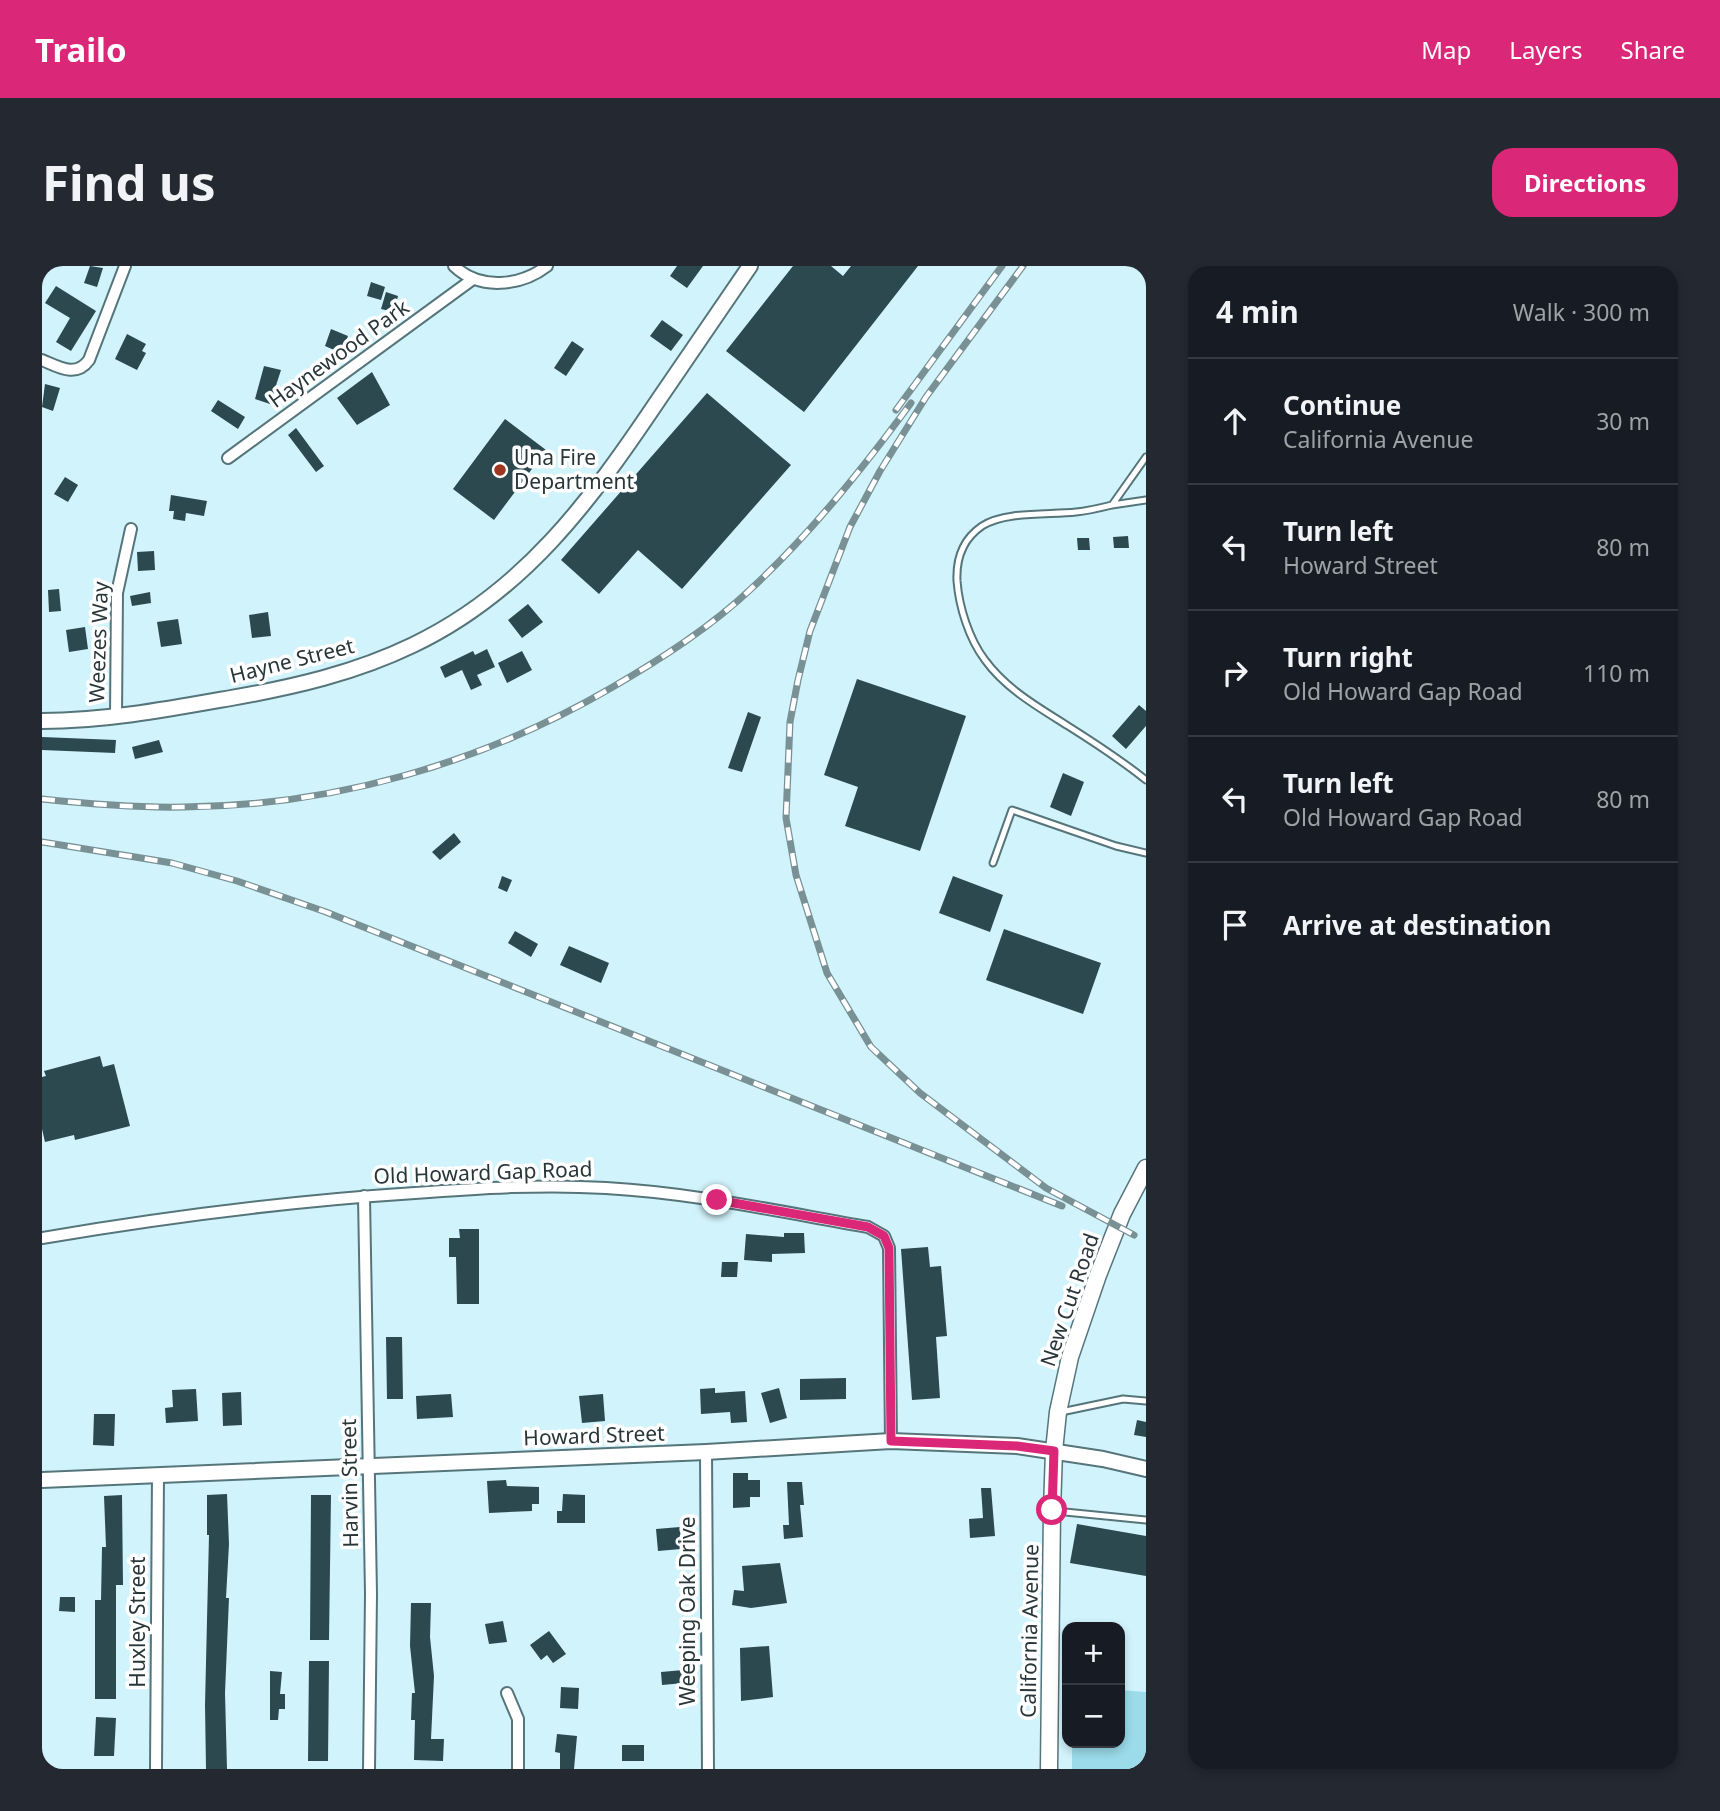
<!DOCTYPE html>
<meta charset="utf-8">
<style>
:root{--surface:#171b24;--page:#242831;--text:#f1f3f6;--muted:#9ea1a6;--line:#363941;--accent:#db2777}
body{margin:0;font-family:"Noto Sans",sans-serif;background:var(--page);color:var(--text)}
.controls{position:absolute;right:21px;bottom:21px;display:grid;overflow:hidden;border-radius:14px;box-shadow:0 4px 10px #0003}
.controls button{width:63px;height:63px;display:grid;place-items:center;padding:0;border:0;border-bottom:2px solid var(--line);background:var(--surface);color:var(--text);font:35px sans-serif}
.stop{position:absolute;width:21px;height:21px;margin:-16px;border:5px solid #db2777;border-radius:50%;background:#fff}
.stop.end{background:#db2777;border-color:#fff;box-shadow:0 2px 7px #0008}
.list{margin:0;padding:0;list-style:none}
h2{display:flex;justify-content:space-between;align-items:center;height:91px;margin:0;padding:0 28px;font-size:30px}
h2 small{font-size:23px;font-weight:400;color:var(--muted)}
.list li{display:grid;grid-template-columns:46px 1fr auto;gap:21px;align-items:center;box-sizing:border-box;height:126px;padding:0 28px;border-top:2px solid var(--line)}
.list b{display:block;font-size:26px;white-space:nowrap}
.list p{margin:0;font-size:23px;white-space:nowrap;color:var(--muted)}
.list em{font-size:23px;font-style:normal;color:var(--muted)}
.icon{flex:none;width:38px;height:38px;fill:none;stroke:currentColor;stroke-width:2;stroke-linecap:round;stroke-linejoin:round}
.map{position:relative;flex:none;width:1104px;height:1503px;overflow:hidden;border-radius:21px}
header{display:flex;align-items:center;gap:42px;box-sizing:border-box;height:98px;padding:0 35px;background:var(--accent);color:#fff}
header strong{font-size:33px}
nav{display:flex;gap:38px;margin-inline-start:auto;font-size:24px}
.intro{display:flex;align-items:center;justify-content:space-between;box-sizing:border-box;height:168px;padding:0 42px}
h1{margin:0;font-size:49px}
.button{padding:18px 32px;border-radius:21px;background:var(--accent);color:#fff;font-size:24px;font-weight:700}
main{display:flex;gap:42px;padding:0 42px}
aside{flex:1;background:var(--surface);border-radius:21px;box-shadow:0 4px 10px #0003}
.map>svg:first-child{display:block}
</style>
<header>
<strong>Trailo</strong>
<nav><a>Map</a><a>Layers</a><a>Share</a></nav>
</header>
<div class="intro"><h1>Find us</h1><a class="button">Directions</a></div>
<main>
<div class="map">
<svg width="1104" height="1503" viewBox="0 0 1104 1503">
<rect width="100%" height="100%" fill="#d1f3fb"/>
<path fill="#9bdbea" d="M1078,1424L1104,1426V1503H1030V1477H1078Z"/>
<path fill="#2c4950" d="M48,0L61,2L55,21L42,17Z
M635,0H661L645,22L628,10Z
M751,0H789L801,10L809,0H876L762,146L684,85Z
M329,16L343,21L339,34L325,30Z
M14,20L54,45L29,85L14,76L28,52L3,37Z
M344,26L356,30L352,46L339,43Z
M620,54L641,69L629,85L608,70Z
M289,63L306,70L299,87L283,80Z
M85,68L104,78L100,85L104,87L95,104L73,93Z
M530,75L542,83L524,110L512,102Z
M222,100L239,104L228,138L213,133Z
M330,106L348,139L315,159L295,132Z
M3,118L18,122L11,145L0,141Z
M665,127L749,199L640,323L596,284L557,328L519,294Z
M176,134L203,151L196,163L169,145Z
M463,153L504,184L452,254L411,223Z
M254,162L282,200L274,206L246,169Z
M23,211L36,219L26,236L12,228Z
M129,229L165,235L162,250L144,247L143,255L131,253L132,245H127Z
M1086,270L1087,282H1072L1071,271Z
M1035,272H1047L1048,284H1036Z
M112,285L113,304L96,305L95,286Z
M17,323L19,345L7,346L6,324Z
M108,326L109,337L90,340L88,330Z
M486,338L501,356L480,372L466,354Z
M226,346L229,370L210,372L207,349Z
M136,353L140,378L119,381L115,356Z
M43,361L46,383L27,386L24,364Z
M445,383L453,401L435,409L440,419L429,424L420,404L403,412L398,401L431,385L433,389Z
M480,385L490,404L465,417L456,397Z
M815,413L924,450L878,585L803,560L816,521L782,509Z
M1097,439L1104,445V460L1084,483L1070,470Z
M706,446L719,451L700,506L686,502Z
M0,471L74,474L73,487L0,484Z
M117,474L121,486L93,493L90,481Z
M1021,507L1042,516L1029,550L1008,541Z
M412,567L419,576L398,594L390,586Z
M460,610L470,614L465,626L456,622Z
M911,610L961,629L948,666L897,647Z
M962,663L1059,697L1041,748L944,714Z
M473,665L496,678L489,691L466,677Z
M527,680L567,697L559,717L518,699Z
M58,790L61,801L72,798L88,860L33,874L32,869L3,876L0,863V811L4,810L2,805Z
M417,963H437V1038H415L414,991H407V972H418Z
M742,967H762L763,987L730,988V996L702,994L704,968L742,971Z
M886,981L888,1001L899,1000L905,1070L894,1071L898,1132L870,1134L859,983Z
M680,996H696L695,1011H679Z
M344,1071H360L361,1133H345Z
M804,1112V1133L758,1134V1113Z
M673,1122V1127L703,1125L705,1156L689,1157L688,1146L659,1148L658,1123Z
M737,1122L745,1152L728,1157L719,1127Z
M154,1123L156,1155L124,1157L123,1142L131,1141L130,1124Z
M199,1126L200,1159L181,1160L180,1127Z
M409,1128L411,1151L375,1153L374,1130Z
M561,1128L563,1155L540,1157L537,1130Z
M52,1148H73L72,1180L51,1179Z
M1095,1154L1104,1156V1171L1092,1169Z
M691,1207H706V1214H718V1231H708V1241L691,1242Z
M464,1214L465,1220L497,1221V1238H490V1245L447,1247L445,1215Z
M745,1216H760L762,1239H758L761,1271L742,1273L741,1259H747Z
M939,1222H949L953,1270L928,1272L927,1253L941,1252Z
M185,1228L187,1278L184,1332H187L183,1427L185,1503H164L163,1439L167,1269H165V1229Z
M521,1228L543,1229V1257H515V1245H520Z
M80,1229L81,1319H74V1433H53V1334H59L60,1281H64L62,1230Z
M269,1229H289L287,1374H268Z
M1035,1258L1104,1270V1310L1028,1297Z
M638,1261L639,1283L616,1285L614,1263Z
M738,1297L745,1337L709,1342L690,1339L692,1324L702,1325L700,1300Z
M18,1331H33V1346L17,1345Z
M369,1337H389L388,1371L392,1410L389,1473H402L401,1495L372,1494L373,1454H369L370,1427H373L368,1380Z
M461,1355L465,1376L447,1378L443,1358Z
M507,1365L524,1388L511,1397L505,1389L499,1394L488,1379Z
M727,1380L731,1431L699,1435L698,1382Z
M267,1395H287L286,1495H266Z
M652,1403L653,1416L620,1419L619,1406Z
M228,1405L240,1406L238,1428H243V1443H237L236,1454H228Z
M519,1421L537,1422L536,1443L518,1442Z
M54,1451L74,1452L72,1490H52Z
M515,1468L535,1470L532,1503H518V1487L513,1486Z
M580,1479H602V1495H580Z"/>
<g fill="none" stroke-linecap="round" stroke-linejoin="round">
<g stroke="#56757b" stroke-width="9">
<path id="service" d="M1104,191L1070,239L1104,234
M1070,239C1058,242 1046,245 1034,246C1007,249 963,245 940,260C921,273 914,293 915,315C917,341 927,373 943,394C964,423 996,441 1026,460C1053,477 1079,494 1104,514
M951,597L970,544L1074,580L1104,587
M1019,1146L1081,1133L1104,1135
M1013,1245L1104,1254"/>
</g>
<g stroke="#56757b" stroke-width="14">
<path id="minor" d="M412,0C438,25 479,20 505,0
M0,94C17,101 34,112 47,94L83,0
M186,192L431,13
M74,450L75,327L89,263
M322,930L329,1328L327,1503
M0,972C124,951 248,935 373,927C437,922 501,918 564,922C653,927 739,946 826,961L842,970L847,982L849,1175
M664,1186L666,1503
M465,1427L476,1453V1503
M114,1503L116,1209"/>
</g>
<g stroke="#56757b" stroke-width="18">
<path id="tertiary" d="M0,455C63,455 127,443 189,432C252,421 313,407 371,379C482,326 549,234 615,136C646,91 677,45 708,0
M0,1214L664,1186L849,1175L975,1180L1061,1193L1104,1203"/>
</g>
<g stroke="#56757b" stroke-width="19">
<path id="secondary" d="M1007,1503L1010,1244L1012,1185L1016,1146L1028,1091L1056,1009L1080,948L1104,902"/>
</g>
<use href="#service" stroke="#fff" stroke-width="5"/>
<use href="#minor" stroke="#fff" stroke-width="10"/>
<use href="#tertiary" stroke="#fff" stroke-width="14"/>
<use href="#secondary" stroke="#fff" stroke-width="16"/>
<g stroke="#799095" stroke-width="7">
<path id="rail" d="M981,0L884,131L838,205L808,261L768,365L756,414L748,456L744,552L754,609L785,707L829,781L878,827L1004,922L1092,969
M854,144L960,0
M0,533C47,538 95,542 142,541C292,540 440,497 569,422C619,393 669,361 711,321C770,266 821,202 869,137
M0,576L130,597L195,615L284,646L1020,940"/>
</g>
<use href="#rail" stroke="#fff" stroke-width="4.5" stroke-dasharray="13" stroke-linecap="butt"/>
</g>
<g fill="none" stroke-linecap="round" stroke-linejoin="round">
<path stroke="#db2777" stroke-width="9" d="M675,934L826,961L842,970L847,982L849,1175L975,1180L1012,1185L1010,1244"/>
</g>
<circle fill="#9f3620" stroke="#fff" stroke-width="2.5" cx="458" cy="204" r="7"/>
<g text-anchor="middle" stroke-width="7" stroke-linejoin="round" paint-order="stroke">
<g font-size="21" fill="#293639" stroke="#fff">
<text transform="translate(297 88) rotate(-36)" y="7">Haynewood Park</text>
<text transform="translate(57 376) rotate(-88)" y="7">Weezes Way</text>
<text transform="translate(250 395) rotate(-14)" y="7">Hayne Street</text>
<text transform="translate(441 907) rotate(-2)" y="7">Old Howard Gap Road</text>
<text transform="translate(1028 1034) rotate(-71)" y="7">New Cut Road</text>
<text transform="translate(552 1170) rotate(-2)" y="7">Howard Street</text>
<text transform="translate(308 1217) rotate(-91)" y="7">Harvin Street</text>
<text transform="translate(646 1345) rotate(-90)" y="7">Weeping Oak Drive</text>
<text transform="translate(96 1356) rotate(-90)" y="7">Huxley Street</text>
<text transform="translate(988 1365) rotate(-89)" y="7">California Avenue</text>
</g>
<g font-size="21" fill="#293639" stroke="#fff" text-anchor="start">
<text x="472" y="199">Una Fire<tspan x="472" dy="24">Department</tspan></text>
</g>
</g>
</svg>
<div class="controls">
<button>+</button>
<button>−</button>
</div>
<div class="stop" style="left:1010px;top:1244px"></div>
<div class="stop end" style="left:675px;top:934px"></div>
</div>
<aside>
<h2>4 min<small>Walk · 300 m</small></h2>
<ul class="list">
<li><svg class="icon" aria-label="ahead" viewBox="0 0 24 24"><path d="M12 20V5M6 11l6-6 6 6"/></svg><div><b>Continue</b><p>California Avenue</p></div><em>30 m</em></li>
<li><svg class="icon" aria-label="left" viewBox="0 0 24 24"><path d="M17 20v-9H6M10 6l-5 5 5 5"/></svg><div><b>Turn left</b><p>Howard Street</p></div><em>80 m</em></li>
<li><svg class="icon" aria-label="right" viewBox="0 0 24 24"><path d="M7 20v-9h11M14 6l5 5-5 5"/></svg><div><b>Turn right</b><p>Old Howard Gap Road</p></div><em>110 m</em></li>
<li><svg class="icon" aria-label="left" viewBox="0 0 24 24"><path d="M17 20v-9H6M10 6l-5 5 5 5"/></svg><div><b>Turn left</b><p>Old Howard Gap Road</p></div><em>80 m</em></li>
<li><svg class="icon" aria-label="arrive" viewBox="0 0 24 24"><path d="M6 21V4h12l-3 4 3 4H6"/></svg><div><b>Arrive at destination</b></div></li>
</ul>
</aside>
</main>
